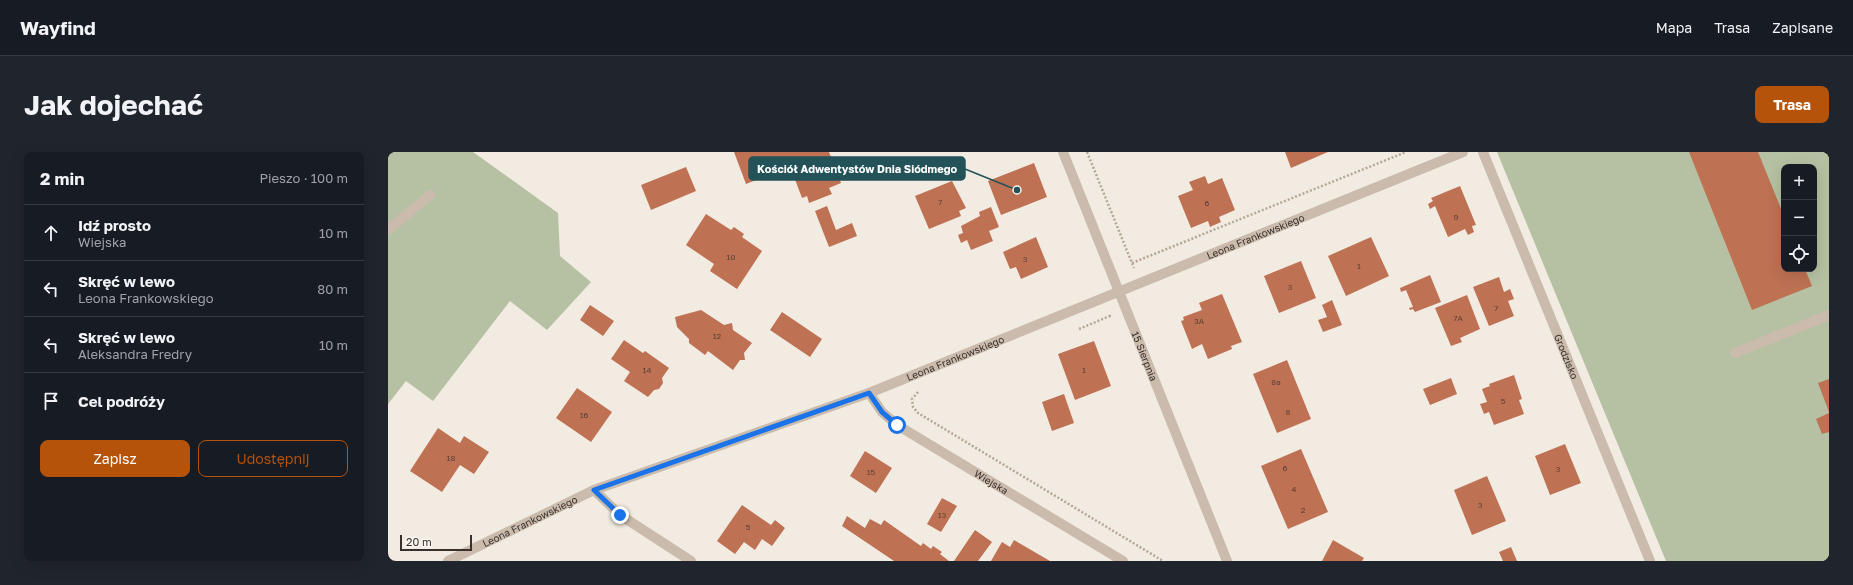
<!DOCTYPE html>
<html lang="pl">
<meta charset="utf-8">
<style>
:root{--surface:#171b24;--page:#20242c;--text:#f1f3f6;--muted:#9ea1a6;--line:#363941;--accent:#b45309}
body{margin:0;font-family:"Golos Text",sans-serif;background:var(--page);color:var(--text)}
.controls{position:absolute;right:12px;top:12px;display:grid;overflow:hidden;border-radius:8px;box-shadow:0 4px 16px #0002}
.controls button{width:36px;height:36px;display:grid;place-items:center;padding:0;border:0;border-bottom:1px solid var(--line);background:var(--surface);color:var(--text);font:20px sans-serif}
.scale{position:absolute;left:12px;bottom:10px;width:72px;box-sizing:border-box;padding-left:4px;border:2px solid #39302b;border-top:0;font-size:11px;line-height:14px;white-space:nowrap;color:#39302b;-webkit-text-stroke:3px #faf5ee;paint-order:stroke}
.stop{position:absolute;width:12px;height:12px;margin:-9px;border:3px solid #1a73e8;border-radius:50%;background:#fff}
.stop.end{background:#1a73e8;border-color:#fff;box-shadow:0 1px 4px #0008}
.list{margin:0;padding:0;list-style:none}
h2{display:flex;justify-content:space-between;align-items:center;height:52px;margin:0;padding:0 16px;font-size:17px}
h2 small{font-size:13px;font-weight:400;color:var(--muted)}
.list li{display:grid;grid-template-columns:26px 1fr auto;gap:12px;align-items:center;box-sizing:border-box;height:56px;padding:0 16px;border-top:1px solid var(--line)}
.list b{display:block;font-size:15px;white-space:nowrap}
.list p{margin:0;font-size:13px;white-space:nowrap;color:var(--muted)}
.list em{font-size:13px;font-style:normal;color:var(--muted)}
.actions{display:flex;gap:8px;padding:12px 16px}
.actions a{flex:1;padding:9px 0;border:1px solid var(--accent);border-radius:8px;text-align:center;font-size:14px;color:var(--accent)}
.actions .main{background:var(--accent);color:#fff}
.icon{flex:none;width:22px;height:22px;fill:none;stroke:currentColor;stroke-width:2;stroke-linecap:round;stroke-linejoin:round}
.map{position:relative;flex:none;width:1441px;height:409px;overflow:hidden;border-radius:8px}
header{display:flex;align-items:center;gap:24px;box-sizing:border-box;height:56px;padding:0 20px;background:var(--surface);border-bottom:1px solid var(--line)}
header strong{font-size:19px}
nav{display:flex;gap:22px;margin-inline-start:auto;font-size:14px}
.intro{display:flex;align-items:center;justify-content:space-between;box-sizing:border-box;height:96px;padding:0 24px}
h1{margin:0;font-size:28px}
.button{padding:10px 18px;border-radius:8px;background:var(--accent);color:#fff;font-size:14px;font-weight:700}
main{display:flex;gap:24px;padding:0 24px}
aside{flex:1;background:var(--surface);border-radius:8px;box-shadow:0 4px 16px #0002}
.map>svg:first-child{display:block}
</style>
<header>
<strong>Wayfind</strong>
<nav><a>Mapa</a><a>Trasa</a><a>Zapisane</a></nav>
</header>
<div class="intro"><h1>Jak dojechać</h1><a class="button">Trasa</a></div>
<main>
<aside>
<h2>2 min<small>Pieszo · 100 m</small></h2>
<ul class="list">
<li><svg class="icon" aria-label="ahead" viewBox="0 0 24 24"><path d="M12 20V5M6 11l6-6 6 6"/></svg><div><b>Idź prosto</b><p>Wiejska</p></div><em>10 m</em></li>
<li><svg class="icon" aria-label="left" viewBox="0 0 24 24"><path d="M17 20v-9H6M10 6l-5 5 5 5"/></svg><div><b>Skręć w lewo</b><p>Leona Frankowskiego</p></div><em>80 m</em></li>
<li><svg class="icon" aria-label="left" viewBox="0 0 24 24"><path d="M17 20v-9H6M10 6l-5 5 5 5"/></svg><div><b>Skręć w lewo</b><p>Aleksandra Fredry</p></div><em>10 m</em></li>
<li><svg class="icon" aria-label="arrive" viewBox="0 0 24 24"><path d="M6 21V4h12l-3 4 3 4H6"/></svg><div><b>Cel podróży</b></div></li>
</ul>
<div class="actions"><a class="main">Zapisz</a><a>Udostępnij</a></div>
</aside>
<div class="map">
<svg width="1441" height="409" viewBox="0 0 1441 409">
<rect width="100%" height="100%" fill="#f2ebe1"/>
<path fill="#b5c1a2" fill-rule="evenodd" d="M0,0H85L170,61L172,104L203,130L159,178L122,149L45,249L18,229L0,252Z
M1109,0H1441V409H1278ZM1396,15H1426V117H1396Z"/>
<path fill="#be7153" d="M346,0H441L453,31L441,36L444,42L421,51L419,44L414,46L402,14L358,32Z
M897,0H940L903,16Z
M1301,0H1370L1396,64V117H1417L1424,134L1364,158Z
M646,11L659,45L613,63L600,29Z
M298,15L308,39L263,58L253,33Z
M817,24L820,32L834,26L847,58L831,65L833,70L822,75L820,69L803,76L790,44L805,38L801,30Z
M564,29L578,56L571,59L573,64L541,77L527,44Z
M1072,34L1088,73L1084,74L1086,80L1080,83L1077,77L1060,85L1047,54L1042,57L1040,52L1045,49L1043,46Z
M439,54L448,78L464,71L469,84L441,95L427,59Z
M603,55L611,75L601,79L605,89L583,98L579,88L573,91L570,83L575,81L573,74L592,64L591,60Z
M318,62L343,78L346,75L356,82L354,85L374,99L349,137L322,119L326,112L298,93Z
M648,85L660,115L633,127L628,115L622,117L615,100Z
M983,85L1001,124L958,144L940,104Z
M913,109L928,146L891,161L876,124Z
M1042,123L1053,150L1027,160L1025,157L1022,158L1021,156L1025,155L1018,138L1013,140L1012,136Z
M1111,125L1116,140L1122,137L1126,147L1120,149L1126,164L1101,174L1085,135Z
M834,142L854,190L843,194L844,197L820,207L814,192L804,197L793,169L796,168L795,165L814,158L811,151Z
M1079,143L1092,177L1072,186L1074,190L1063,194L1047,156Z
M944,148L954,173L935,180L930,168L939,165L934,153Z
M202,153L226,169L215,184L192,168Z
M313,158L336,173L344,171L345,178L364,191L356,201L357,208H352L345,218L320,199L317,203L301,191V187L289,175L287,165Z
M394,160L434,187L422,205L382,178Z
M236,188L255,201L257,199L281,216L274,226L275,231L271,237L266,238L260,245L236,229L242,220L223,207Z
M706,189L723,234L687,248L670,202Z
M899,208L923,267L889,281L865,222Z
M1126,223L1134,247L1131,248L1136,262L1106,273L1101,260L1096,262L1092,252L1099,250L1094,237L1102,234L1101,232Z
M1063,226L1069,242L1042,253L1035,237Z
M1441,227V260L1430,231Z
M189,236L224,260L203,290L168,266Z
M676,242L686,271L664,279L654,250Z
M1441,261V280L1434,282L1428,267Z
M50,276L72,291L76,284L101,300L86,322L72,313L54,340L22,319Z
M1177,292L1193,331L1162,343L1147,304Z
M913,297L940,360L900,377L873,314Z
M477,299L504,316L488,341L462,324Z
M1099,324L1118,369L1084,383L1066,338Z
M554,346L569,354L553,380L539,372Z
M354,353L383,373L387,368L397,376L384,394L374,387L367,398L356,390L347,402L329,389Z
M459,364L477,376L482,367L493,373L496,368L533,394L535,391L543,397L545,394L554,400L552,402L561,409H506L454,374Z
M587,378L604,390L590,409H566Z
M626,388L662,409H603L614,390L622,395Z
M945,388L976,406L974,409H934Z
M1123,395L1129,409H1115L1111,400Z"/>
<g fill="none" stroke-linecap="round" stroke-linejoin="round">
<path stroke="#b6a697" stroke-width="2.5" stroke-dasharray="2 2" stroke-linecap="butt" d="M699,0L746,116
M744,111L1018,0
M691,177L722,164V166
M530,240L524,247L525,255L530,261L775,409"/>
<g stroke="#cabbad" stroke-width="10">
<path id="s1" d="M675,0L839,409"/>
<path id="s2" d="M1095,0L1262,409"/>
<path d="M0,78L42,43"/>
<path d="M1347,201L1441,163"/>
<path id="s3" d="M481,241L494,260L509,273L735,409"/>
<path d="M206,338L232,363L303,409"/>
<path id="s4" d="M60,409L206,338L481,241L1075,0"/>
</g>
</g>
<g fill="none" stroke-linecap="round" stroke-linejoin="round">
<path stroke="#1a73e8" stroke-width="5" d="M232,363L206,338L481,241L494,260L509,273"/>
</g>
<g text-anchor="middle" stroke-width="3" stroke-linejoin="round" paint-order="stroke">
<g font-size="8" fill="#5a4035">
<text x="552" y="53">7</text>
<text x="819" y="54">6</text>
<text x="1068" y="68">9</text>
<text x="343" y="108">10</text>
<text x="637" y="110">3</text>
<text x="971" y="117">1</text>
<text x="902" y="138">3</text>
<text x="1108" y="159">7</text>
<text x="1070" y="169">7A</text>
<text x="811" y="172">3A</text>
<text x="329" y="187">12</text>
<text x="259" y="221">14</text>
<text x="696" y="221">1</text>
<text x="888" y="233">8a</text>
<text x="1115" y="252">5</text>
<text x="900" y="263">8</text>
<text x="196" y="266">16</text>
<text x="63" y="309">18</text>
<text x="897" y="319">6</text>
<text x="1170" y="320">3</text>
<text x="483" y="323">15</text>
<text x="906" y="340">4</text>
<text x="1092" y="356">3</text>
<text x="915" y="361">2</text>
<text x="554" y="366">13</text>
<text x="360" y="378">5</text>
</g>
<g font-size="10" fill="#39302b" stroke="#faf5ee">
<text dy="4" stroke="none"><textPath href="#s4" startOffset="871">Leona Frankowskiego</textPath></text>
<text dy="4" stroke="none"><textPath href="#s1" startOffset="220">15 Sierpnia</textPath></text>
<text dy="4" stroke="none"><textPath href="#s2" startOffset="221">Grodzisko</textPath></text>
<text dy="4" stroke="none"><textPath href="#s4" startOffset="547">Leona Frankowskiego</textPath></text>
<text dy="4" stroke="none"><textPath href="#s3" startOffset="153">Wiejska</textPath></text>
<text dy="4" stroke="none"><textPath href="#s4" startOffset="91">Leona Frankowskiego</textPath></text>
</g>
</g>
<path fill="none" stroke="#235358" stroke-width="1.5" d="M629 38L577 17"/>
<circle fill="#235358" stroke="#faf5ee" stroke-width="1.5" cx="629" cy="38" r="4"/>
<rect fill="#235358" stroke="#235358" stroke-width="1.5" x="361" y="5" width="216" height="23" rx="4"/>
<g font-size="11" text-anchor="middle" font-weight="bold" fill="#fff">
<text x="469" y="21">Kościół Adwentystów Dnia Siódmego</text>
</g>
</svg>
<div class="controls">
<button>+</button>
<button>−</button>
<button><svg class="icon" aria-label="locate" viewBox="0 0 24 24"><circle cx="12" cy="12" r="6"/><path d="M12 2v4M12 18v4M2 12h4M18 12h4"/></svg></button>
</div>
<div class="scale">20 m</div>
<div class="stop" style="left:509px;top:273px"></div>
<div class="stop end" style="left:232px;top:363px"></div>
</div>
</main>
